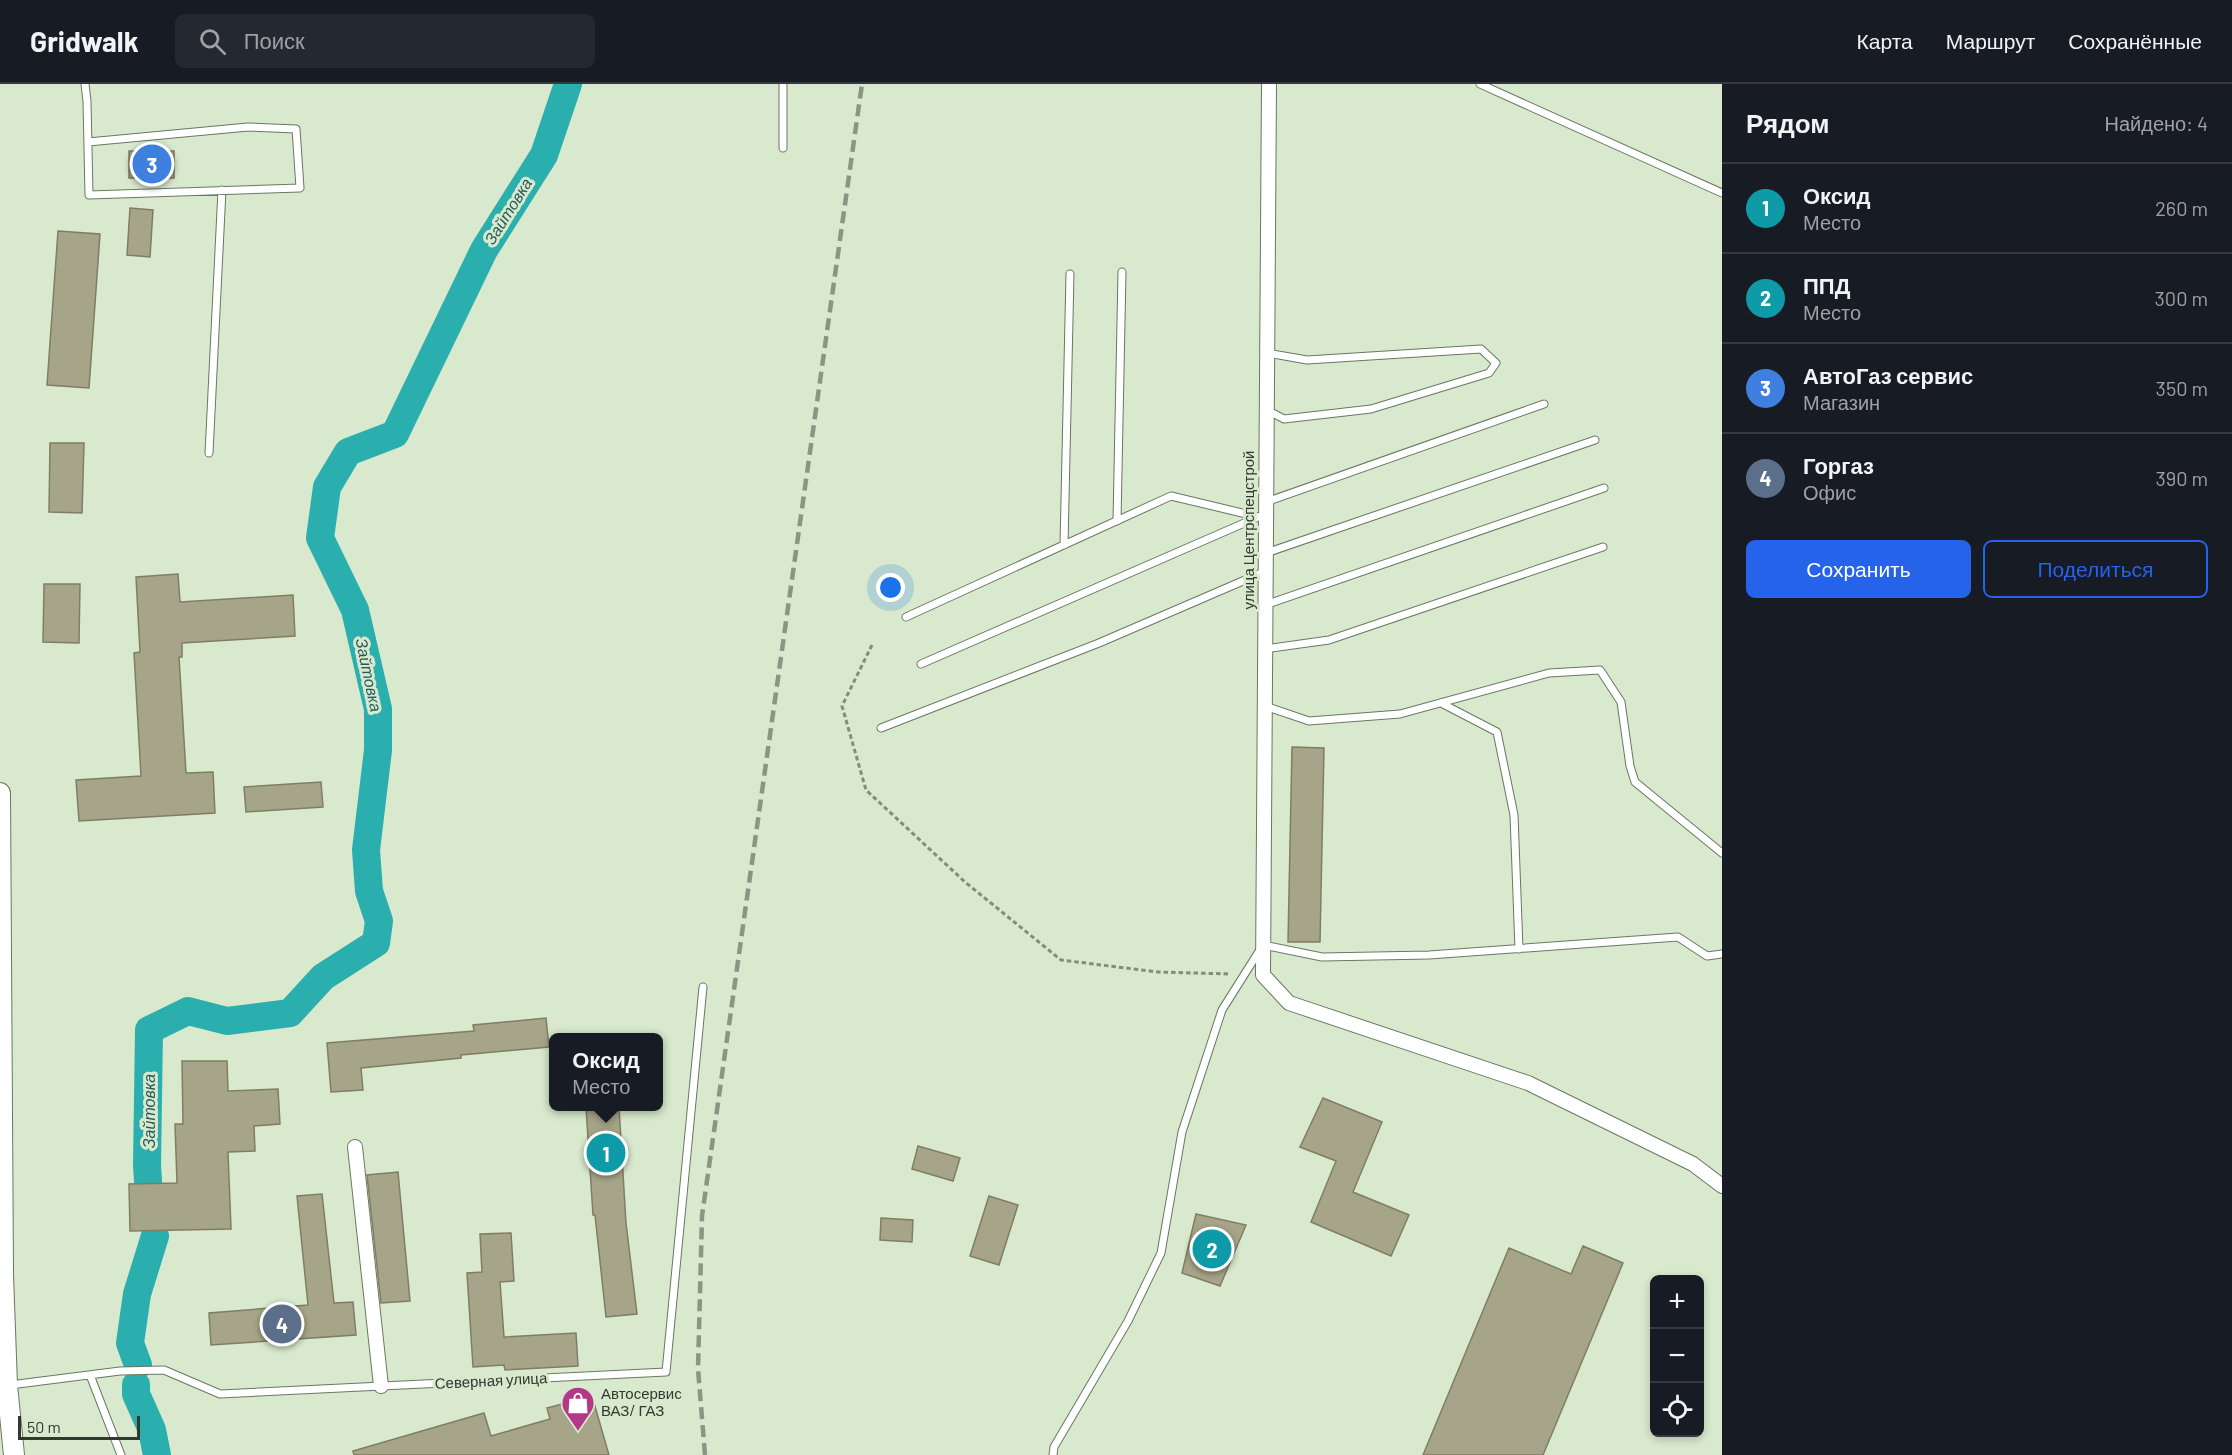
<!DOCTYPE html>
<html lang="ru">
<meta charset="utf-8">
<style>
:root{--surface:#171b24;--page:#242831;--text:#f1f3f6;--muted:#9ea1a6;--line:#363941;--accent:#2563eb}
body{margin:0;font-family:Barlow,sans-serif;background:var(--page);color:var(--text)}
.controls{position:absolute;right:18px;bottom:18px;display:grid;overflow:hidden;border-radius:9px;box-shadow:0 3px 9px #0003}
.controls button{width:54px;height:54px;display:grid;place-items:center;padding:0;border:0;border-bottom:2px solid var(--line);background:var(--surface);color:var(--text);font:30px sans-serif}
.scale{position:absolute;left:18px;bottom:15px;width:122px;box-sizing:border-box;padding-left:6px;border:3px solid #31382e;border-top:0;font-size:16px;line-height:21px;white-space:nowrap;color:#31382e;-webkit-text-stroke:4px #d8e9ce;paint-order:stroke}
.you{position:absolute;left:891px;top:504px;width:21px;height:21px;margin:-15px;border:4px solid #fff;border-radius:50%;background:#1a73e8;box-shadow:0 0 0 9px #1a73e833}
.badge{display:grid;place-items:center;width:39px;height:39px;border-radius:50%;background:var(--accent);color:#fff;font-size:20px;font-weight:700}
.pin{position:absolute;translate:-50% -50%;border:3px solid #fff;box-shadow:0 2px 6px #0006}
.popup{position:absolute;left:549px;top:949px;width:114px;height:78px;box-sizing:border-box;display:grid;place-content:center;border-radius:9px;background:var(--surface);filter:drop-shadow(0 2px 4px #0005);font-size:20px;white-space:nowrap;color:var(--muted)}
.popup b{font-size:22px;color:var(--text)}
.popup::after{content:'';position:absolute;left:50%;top:100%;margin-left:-12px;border:12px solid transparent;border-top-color:var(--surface)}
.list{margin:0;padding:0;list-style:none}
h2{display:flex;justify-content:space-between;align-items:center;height:78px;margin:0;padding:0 24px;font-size:26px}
h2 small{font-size:20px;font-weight:400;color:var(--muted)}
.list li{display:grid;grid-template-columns:39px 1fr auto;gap:18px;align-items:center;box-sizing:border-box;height:90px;padding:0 24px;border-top:2px solid var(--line)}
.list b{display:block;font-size:22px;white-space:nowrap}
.list p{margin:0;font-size:20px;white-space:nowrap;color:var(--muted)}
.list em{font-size:20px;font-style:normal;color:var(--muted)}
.actions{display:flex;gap:12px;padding:18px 24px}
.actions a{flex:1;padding:14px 0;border:2px solid var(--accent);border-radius:9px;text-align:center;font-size:21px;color:var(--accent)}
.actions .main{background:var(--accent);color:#fff}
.icon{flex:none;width:33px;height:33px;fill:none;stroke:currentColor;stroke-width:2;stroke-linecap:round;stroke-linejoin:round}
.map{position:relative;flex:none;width:1722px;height:1371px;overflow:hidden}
header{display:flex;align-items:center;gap:36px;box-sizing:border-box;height:84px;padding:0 30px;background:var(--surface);border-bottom:2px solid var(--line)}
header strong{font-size:28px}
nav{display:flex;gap:33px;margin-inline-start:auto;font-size:21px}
.search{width:420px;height:54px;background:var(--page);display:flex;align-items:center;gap:15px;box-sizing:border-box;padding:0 21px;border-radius:9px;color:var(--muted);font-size:22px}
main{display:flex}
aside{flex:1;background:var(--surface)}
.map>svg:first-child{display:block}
</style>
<header>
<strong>Gridwalk</strong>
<div class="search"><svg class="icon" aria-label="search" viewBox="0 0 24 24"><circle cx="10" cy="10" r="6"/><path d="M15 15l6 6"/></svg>Поиск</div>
<nav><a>Карта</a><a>Маршрут</a><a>Сохранённые</a></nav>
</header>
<main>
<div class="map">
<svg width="1722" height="1371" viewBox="0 0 1722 1371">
<rect width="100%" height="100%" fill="#d8e9ce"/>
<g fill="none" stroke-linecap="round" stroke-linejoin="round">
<path stroke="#2aafae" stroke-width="28" d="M148,1097L147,1081L149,946L188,927L227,937L290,929L323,893L376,859L379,837L369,807L366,766L378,666V625L355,526L320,454L327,403L348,368L395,350L484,166L544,71L568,0
M138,1281L130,1259L137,1210L155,1152
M136,1301V1310L152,1346L157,1371"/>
</g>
<path fill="#a7a589" stroke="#7f7e63" stroke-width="1.5" d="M129,67H174V94H129Z
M130,124L153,126L150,173L127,171Z
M58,147L100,150L89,304L47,301Z
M50,359H84L82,429L49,428Z
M178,490L180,518L293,511L295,552L182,559V573H179L186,689L213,688L215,729L79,737L76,696L141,692L134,569L140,568L136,493Z
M44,500H80L79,559L43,558Z
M1292,663L1324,664L1320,858H1288Z
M321,698L323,723L246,728L244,703Z
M546,934L549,963L461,971V974L361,984L363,1006L331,1008L327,959L474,947L473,941Z
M182,977H227L228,1007L278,1005L280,1040L254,1042L255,1067L228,1068L231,1145L130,1147L129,1100L177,1099L175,1040H183Z
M1323,1014L1382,1038L1353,1108L1409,1131L1391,1172L1311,1138L1336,1077L1300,1063Z
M586,1023H619L626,1139L637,1230L606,1233L595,1131H593Z
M918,1062L960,1074L953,1097L912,1085Z
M398,1088L410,1217L381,1219L367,1091Z
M322,1110L334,1219L353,1218L356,1251L211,1261L209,1229L308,1221L297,1112Z
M989,1112L1018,1121L999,1181L970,1172Z
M1196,1130L1246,1141L1220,1202L1182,1189Z
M881,1134L913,1136L912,1158L880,1156Z
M511,1149L514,1197L500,1198L504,1253L576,1249L578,1282L505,1286L504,1281L473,1283L467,1189L482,1188L480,1150Z
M1583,1162L1623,1179L1543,1371H1423L1509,1164L1571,1190Z
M592,1312L609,1371H354L353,1367L484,1329L491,1352L550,1335L547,1324Z"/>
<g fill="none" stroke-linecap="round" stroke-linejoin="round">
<g stroke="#697861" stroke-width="9">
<path id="service" d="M85,0L87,17L89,111L300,104L296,45L248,43L88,58
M783,0V64
M1480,0L1722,109
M1267,326L1284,335L1371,325L1489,289L1496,279L1481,265L1307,276L1267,269
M209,369L222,106
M1266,418L1544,320
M1117,437L1122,188
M1064,461L1070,190
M1266,469L1595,356
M1265,521L1604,404
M906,533L1171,412L1259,433
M1265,565L1329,556L1603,463
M921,580L1258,433
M1441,619L1497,648L1514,731L1519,865
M1265,622L1309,637L1400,630L1549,589L1600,586L1621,618L1630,682L1635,698L1722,769
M881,644L1099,559L1266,487
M90,1291L121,1371
M10,1301L120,1287L164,1286L220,1310L666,1288L703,903
M1053,1371L1054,1363L1128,1237L1161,1169L1182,1048L1222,926L1263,861L1322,873L1429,871L1678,853L1707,872L1722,870"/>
</g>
<g stroke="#697861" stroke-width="16">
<path id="minor" d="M1269,0L1263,891L1289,919L1528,999L1693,1080L1722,1102
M355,1063L381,1302"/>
</g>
<g stroke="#697861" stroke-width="22">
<path id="secondary" d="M0,709L3,1191L7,1301L14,1371"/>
</g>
<path stroke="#828d7b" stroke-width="3" stroke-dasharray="4.5 3" stroke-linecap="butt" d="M872,561L842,622L866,706L965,798L1061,876L1158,888L1230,890"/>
<use href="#service" stroke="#fff" stroke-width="7"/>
<use href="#minor" stroke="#fff" stroke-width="14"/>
<use href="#secondary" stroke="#fff" stroke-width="20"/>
<path stroke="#899683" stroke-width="4.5" stroke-dasharray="12 6" stroke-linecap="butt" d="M705,1371L698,1285L702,1132L862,0"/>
</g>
<defs>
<g id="shop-pin" transform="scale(1.725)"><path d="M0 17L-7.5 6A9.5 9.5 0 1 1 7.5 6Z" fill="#b43888" stroke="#d8e9ce"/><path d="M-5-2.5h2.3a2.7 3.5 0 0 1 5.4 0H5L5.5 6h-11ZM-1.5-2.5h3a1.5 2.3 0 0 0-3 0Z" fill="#fff"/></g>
</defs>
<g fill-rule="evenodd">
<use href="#shop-pin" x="578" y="1319"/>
</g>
<g text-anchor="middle" stroke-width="6" stroke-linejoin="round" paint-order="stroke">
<g font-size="15" fill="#31382e" stroke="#d8e9ce">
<text transform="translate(1249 446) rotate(-90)" y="5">улица Центрспецстрой</text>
<text transform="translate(491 1297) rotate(-3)" y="5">Северная улица</text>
</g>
<g font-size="15" fill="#31382e" stroke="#d8e9ce" text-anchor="start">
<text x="601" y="1315">Автосервис<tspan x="601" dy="17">ВАЗ/ ГАЗ</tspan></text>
</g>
<g font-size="16" font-style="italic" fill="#265a5a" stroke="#d8e9ce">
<text transform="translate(508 127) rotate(-58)" y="6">Зайтовка</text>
<text transform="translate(369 591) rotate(78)" y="6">Зайтовка</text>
<text transform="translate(149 1027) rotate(-90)" y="6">Зайтовка</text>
</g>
</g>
</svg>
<div class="controls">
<button>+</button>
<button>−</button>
<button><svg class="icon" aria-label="locate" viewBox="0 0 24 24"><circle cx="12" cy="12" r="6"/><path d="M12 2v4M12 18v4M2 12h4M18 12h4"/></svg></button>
</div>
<div class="scale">50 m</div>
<div class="you"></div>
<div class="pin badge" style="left:606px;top:1069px;background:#0f9aa8">1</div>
<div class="popup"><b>Оксид</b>Место</div>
<div class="pin badge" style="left:1212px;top:1165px;background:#0f9aa8">2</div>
<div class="pin badge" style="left:152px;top:80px;background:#3f7fe0">3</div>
<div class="pin badge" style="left:282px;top:1240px;background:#5c6f8a">4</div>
</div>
<aside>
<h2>Рядом<small>Найдено: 4</small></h2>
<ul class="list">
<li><span class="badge" style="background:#0f9aa8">1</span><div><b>Оксид</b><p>Место</p></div><em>260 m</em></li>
<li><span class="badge" style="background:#0f9aa8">2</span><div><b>ППД</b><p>Место</p></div><em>300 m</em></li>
<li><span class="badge" style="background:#3f7fe0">3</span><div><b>АвтоГаз сервис</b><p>Магазин</p></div><em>350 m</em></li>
<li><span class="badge" style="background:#5c6f8a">4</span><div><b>Горгаз</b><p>Офис</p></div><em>390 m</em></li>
</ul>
<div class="actions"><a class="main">Сохранить</a><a>Поделиться</a></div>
</aside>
</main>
